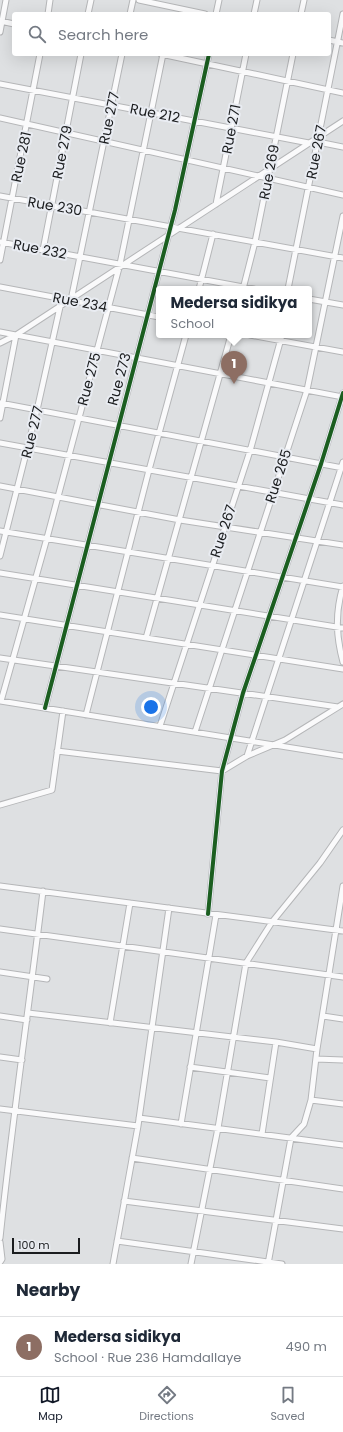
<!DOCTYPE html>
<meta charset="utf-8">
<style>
:root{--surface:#fff;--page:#f2f2f3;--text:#1f2937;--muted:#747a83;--line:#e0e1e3;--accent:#111827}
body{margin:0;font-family:Poppins,sans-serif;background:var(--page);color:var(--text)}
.scale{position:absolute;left:12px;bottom:10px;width:68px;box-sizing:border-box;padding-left:4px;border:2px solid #1a1c1e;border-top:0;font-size:11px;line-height:14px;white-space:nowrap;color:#1a1c1e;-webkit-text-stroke:3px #e9ecf2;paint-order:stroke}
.you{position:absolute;left:151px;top:707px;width:14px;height:14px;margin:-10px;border:3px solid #fff;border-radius:50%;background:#1a73e8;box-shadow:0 0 0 6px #1a73e833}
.badge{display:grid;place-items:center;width:26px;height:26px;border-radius:50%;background:var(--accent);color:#fff;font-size:13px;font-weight:700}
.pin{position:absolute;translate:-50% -33px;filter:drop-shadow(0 1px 2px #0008)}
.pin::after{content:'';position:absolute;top:21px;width:14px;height:12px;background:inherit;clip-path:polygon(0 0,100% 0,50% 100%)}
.popup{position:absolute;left:156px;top:286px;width:156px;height:52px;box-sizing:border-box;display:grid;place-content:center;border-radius:4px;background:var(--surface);filter:drop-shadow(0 1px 3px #0005);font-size:13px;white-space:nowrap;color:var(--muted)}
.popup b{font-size:15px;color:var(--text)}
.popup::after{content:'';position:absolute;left:50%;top:100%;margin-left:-8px;border:8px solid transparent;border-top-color:var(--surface)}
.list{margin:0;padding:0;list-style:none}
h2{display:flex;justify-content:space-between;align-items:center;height:52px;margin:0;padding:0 16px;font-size:17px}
h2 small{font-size:13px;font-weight:400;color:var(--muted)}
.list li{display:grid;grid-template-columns:26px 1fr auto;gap:12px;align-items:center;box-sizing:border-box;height:60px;padding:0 16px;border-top:1px solid var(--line)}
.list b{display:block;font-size:15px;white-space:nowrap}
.list p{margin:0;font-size:13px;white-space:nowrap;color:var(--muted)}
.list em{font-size:13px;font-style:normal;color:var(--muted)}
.icon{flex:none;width:22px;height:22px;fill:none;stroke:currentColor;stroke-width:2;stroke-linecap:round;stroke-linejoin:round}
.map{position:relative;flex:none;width:343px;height:1264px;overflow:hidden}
.search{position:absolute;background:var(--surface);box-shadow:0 4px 16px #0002;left:12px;right:12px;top:12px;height:44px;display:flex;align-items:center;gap:10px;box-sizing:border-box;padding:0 14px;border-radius:4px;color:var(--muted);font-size:15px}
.sheet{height:112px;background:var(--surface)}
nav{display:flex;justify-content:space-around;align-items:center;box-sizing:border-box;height:56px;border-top:1px solid var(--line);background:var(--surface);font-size:11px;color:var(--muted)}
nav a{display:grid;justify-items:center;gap:2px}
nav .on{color:var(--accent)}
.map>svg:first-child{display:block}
</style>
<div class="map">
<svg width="343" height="1264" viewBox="0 0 343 1264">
<rect width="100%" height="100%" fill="#dee0e2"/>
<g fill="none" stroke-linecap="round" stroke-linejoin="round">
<g stroke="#b5b6b8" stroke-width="7">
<path id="street" d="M139,0L205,14
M48,14L50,0
M88,14L91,0
M130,14L133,0
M216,14L219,0
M254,14L257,0
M301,14L304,0
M0,21L14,24
M0,32L6,0
M329,40L343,43
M161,54L343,93
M0,84L309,143
M0,118L343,195
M318,142L343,147
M0,196L343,258
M216,204L246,54
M0,242L254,289
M43,250L81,54
M0,260L40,54
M0,287L159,317
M199,289L213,234
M243,289L255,242L293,54
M288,289L343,14
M309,299L343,305
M71,300L122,54
M0,332L343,397
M250,335L343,352
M0,343L16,335L343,121
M0,403L343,468
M0,418L16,335
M0,443L343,505
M0,486L180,520L343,545
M0,531L343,587
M0,556L37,410L60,307
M0,573L343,628
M343,586C335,613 336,636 343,662
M0,615L343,669
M146,638L231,335
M0,658L338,707
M0,701L343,756
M1,701L47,538L120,264L163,54
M45,708L175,210L209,54
M86,715L149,470L186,335
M160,726L250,451L282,335
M195,732L307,390L343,216
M57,751L222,771L247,756L285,740L343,704
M247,756L343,462
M0,805L52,790L63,711
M0,886L343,931
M208,914L222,771L243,693L321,464L343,393
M0,929L343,977
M0,972L47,979
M28,1013L276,1042L317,1049
M0,1016L27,1020
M323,1016L343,1019
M110,1023L130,903
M0,1057L22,1060
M316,1059L343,1060
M190,1067L270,1078
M311,1100L343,1104
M0,1109L138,1126L169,908
M139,1118L343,1145
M181,1124L216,915
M262,1134L276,1042
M132,1158L343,1189
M124,1201L343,1229
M0,1238C12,1122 29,1007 43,891
M117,1241L282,1264
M0,1242L2,1259L0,1262
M113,1264L138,1126
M191,1264L218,1128L246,963L272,922L320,863L343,830
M268,1264L291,1138L304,1124L311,1100L317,1049L343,886"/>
</g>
<use href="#street" stroke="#fafafb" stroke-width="5"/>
<g stroke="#e9ecf2" stroke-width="6">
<path id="cycleway" d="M45,708L175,210L209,54
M208,914L222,771L243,693L321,464L343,393"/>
</g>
<use href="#cycleway" stroke="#1b5e20" stroke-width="4"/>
</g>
<g text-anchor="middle" stroke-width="4" stroke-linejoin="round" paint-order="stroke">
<g font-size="14" fill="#1a1c1e" stroke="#e9ecf2">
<text transform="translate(155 113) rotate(11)" y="5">Rue 212</text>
<text transform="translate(109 118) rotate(-78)" y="5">Rue 277</text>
<text transform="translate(231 129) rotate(-79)" y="5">Rue 271</text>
<text transform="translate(62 152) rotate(-79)" y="5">Rue 279</text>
<text transform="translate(316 152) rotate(-79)" y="5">Rue 267</text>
<text transform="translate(21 157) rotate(-78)" y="5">Rue 281</text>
<text transform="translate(269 172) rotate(-79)" y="5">Rue 269</text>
<text transform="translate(55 206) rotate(10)" y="5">Rue 230</text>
<text transform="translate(40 249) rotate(11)" y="5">Rue 232</text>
<text transform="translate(80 302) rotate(11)" y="5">Rue 234</text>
<text transform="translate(89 379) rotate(-75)" y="5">Rue 275</text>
<text transform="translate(119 379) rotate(-75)" y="5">Rue 273</text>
<text transform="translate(32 432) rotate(-76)" y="5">Rue 277</text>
<text transform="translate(278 476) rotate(-72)" y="5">Rue 265</text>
<text transform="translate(223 531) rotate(-72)" y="5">Rue 267</text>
</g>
</g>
</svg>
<div class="scale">100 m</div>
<div class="you"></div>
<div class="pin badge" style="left:234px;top:384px;background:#8d6e63">1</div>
<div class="popup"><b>Medersa sidikya</b>School</div>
<div class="search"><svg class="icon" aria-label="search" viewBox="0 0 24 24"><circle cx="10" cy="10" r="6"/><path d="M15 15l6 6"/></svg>Search here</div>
</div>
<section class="sheet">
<h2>Nearby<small></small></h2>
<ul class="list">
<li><span class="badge" style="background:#8d6e63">1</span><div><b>Medersa sidikya</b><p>School · Rue 236 Hamdallaye</p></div><em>490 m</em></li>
</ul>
</section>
<nav>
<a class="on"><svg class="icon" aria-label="map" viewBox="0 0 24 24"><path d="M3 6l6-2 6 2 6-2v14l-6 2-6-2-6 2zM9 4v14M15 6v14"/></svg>Map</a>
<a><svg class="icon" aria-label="directions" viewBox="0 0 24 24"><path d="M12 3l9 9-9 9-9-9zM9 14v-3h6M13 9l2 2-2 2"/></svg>Directions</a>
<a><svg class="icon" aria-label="saved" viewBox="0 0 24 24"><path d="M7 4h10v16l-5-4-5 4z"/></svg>Saved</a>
</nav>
